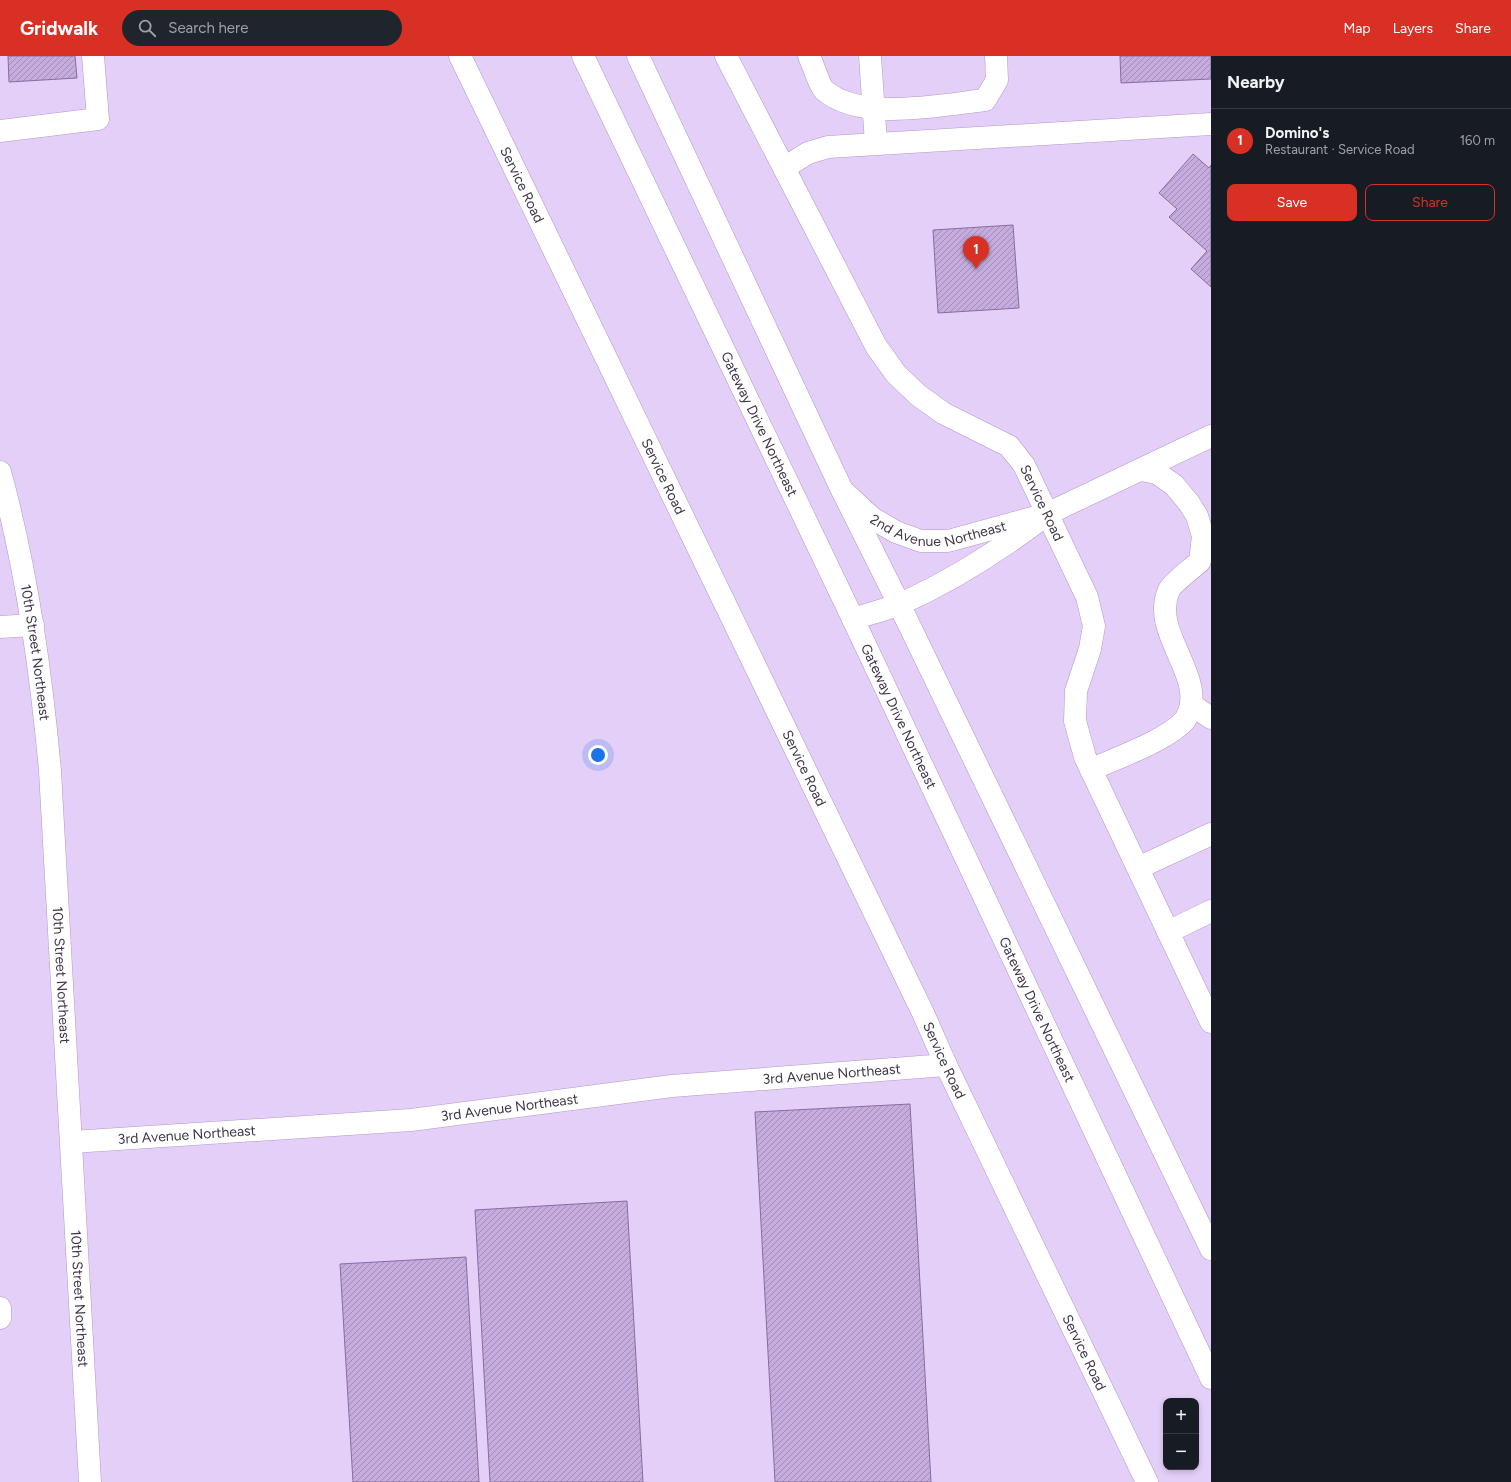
<!DOCTYPE html>
<meta charset="utf-8">
<style>
:root{--surface:#171b24;--page:#20242c;--text:#f1f3f6;--muted:#9ea1a6;--line:#363941;--accent:#d93025}
body{margin:0;font-family:Figtree,sans-serif;background:var(--page);color:var(--text)}
.controls{position:absolute;right:12px;bottom:12px;display:grid;overflow:hidden;border-radius:8px;box-shadow:0 2px 6px #0003}
.controls button{width:36px;height:36px;display:grid;place-items:center;padding:0;border:0;border-bottom:1px solid var(--line);background:var(--surface);color:var(--text);font:20px sans-serif}
.you{position:absolute;left:598px;top:699px;width:14px;height:14px;margin:-10px;border:3px solid #fff;border-radius:50%;background:#1a73e8;box-shadow:0 0 0 6px #1a73e833}
.badge{display:grid;place-items:center;width:26px;height:26px;border-radius:50%;background:var(--accent);color:#fff;font-size:13px;font-weight:700}
.pin{position:absolute;translate:-50% -33px;filter:drop-shadow(0 1px 2px #0008)}
.pin::after{content:'';position:absolute;top:21px;width:14px;height:12px;background:inherit;clip-path:polygon(0 0,100% 0,50% 100%)}
.list{margin:0;padding:0;list-style:none}
h2{display:flex;justify-content:space-between;align-items:center;height:52px;margin:0;padding:0 16px;font-size:17px}
h2 small{font-size:13px;font-weight:400;color:var(--muted)}
.list li{display:grid;grid-template-columns:26px 1fr auto;gap:12px;align-items:center;box-sizing:border-box;height:64px;padding:0 16px;border-top:1px solid var(--line)}
.list b{display:block;font-size:15px;white-space:nowrap}
.list p{margin:0;font-size:13px;white-space:nowrap;color:var(--muted)}
.list em{font-size:13px;font-style:normal;color:var(--muted)}
.actions{display:flex;gap:8px;padding:12px 16px}
.actions a{flex:1;padding:9px 0;border:1px solid var(--accent);border-radius:8px;text-align:center;font-size:14px;color:var(--accent)}
.actions .main{background:var(--accent);color:#fff}
.icon{flex:none;width:22px;height:22px;fill:none;stroke:currentColor;stroke-width:2;stroke-linecap:round;stroke-linejoin:round}
.map{position:relative;flex:none;width:1211px;height:1426px;overflow:hidden}
header{display:flex;align-items:center;gap:24px;box-sizing:border-box;height:56px;padding:0 20px;background:var(--accent);color:#fff}
header strong{font-size:19px}
nav{display:flex;gap:22px;margin-inline-start:auto;font-size:14px}
.search{width:280px;height:36px;background:var(--page);display:flex;align-items:center;gap:10px;box-sizing:border-box;padding:0 14px;border-radius:22px;color:var(--muted);font-size:15px}
main{display:flex}
aside{flex:1;background:var(--surface)}
.map>svg:first-child{display:block}
</style>
<header>
<strong>Gridwalk</strong>
<div class="search"><svg class="icon" aria-label="search" viewBox="0 0 24 24"><circle cx="10" cy="10" r="6"/><path d="M15 15l6 6"/></svg>Search here</div>
<nav><a>Map</a><a>Layers</a><a>Share</a></nav>
</header>
<main>
<div class="map">
<svg width="1211" height="1426" viewBox="0 0 1211 1426">
<defs>
<pattern id="building-hatch" width="6" height="6" patternUnits="userSpaceOnUse"><rect width="6" height="6" fill="#c6acde"/><path d="M-1 1l2-2M0 6l6-6M5 7l2-2" fill="none" stroke="#a28db6"/></pattern>
</defs>
<rect width="100%" height="100%" fill="#e4cff8"/>
<path fill="url(#building-hatch)" stroke="#856e9c" d="M8,0H75L77,22L9,26Z
M1120,0H1211V23L1121,27Z
M1193,98L1209,112L1211,109V231L1191,213L1207,195L1169,161L1177,153L1159,137Z
M1013,169L1019,252L938,257L933,174Z
M910,1048L931,1426H775L755,1056Z
M627,1145L643,1426H490L475,1154Z
M466,1201L479,1426H353L340,1208Z"/>
<g fill="none" stroke-linecap="round" stroke-linejoin="round">
<g stroke="#b198c9" stroke-width="23">
<g id="minor">
<path id="s1" d="M460,0L923,957L946,1009L1147,1426"/>
<path id="s2" d="M726,0L876,290L896,318L918,339L943,357L1009,390L1024,409L1087,541L1094,570L1090,593L1076,635L1075,665L1085,701L1211,966"/>
<path d="M809,0C813,8 819,29 824,34C860,66 941,49 985,44L997,24L996,0"/>
<path d="M870,0L876,87"/>
<path d="M0,75L98,63L93,0"/>
<path d="M784,112L808,97L828,91L1211,68"/>
<path id="s3" d="M0,416C27,514 41,614 50,715L90,1426"/>
<path id="s4" d="M843,435L872,462L896,476L921,485H948L1047,458L1211,380"/>
<path d="M853,563C868,558 885,554 900,548C949,526 994,498 1037,466"/>
<path d="M0,571L33,569"/>
<path d="M1195,651L1211,662"/>
<path d="M1091,714C1118,701 1166,685 1185,664C1211,623 1149,578 1169,534C1173,526 1193,512 1200,505L1203,480L1197,460L1189,447L1174,429L1157,417L1141,414"/>
<path d="M1138,812L1211,778"/>
<path d="M1168,876L1211,855"/>
<path id="s5" d="M72,1086L411,1064L672,1030L946,1009"/>
<path d="M0,1252V1262"/>
</g>
</g>
<g stroke="#b198c9" stroke-width="23">
<g id="highway">
<path id="s6" d="M583,0L853,563L1211,1322"/>
<path d="M638,0L841,432L899,548L1211,1193"/>
</g>
</g>
<use href="#minor" stroke="#fff" stroke-width="22"/>
<use href="#highway" stroke="#fff" stroke-width="22"/>
</g>
<g text-anchor="middle" stroke-width="4" stroke-linejoin="round" paint-order="stroke">
<g font-size="14" fill="#3e3448" stroke="#fbf9fe">
<text dy="5" stroke="none"><textPath href="#s1" startOffset="143">Service Road</textPath></text>
<text dy="5" stroke="none"><textPath href="#s6" startOffset="408">Gateway Drive Northeast</textPath></text>
<text dy="5" stroke="none"><textPath href="#s1" startOffset="467">Service Road</textPath></text>
<text dy="5" stroke="none"><textPath href="#s2" startOffset="562">Service Road</textPath></text>
<text dy="5" stroke="none"><textPath href="#s4" startOffset="110">2nd Avenue Northeast</textPath></text>
<text dy="5" stroke="none"><textPath href="#s3" startOffset="184">10th Street Northeast</textPath></text>
<text dy="5" stroke="none"><textPath href="#s6" startOffset="732">Gateway Drive Northeast</textPath></text>
<text dy="5" stroke="none"><textPath href="#s1" startOffset="791">Service Road</textPath></text>
<text dy="5" stroke="none"><textPath href="#s3" startOffset="508">10th Street Northeast</textPath></text>
<text dy="5" stroke="none"><textPath href="#s6" startOffset="1056">Gateway Drive Northeast</textPath></text>
<text dy="5" stroke="none"><textPath href="#s1" startOffset="1115">Service Road</textPath></text>
<text dy="5" stroke="none"><textPath href="#s5" startOffset="763">3rd Avenue Northeast</textPath></text>
<text dy="5" stroke="none"><textPath href="#s5" startOffset="439">3rd Avenue Northeast</textPath></text>
<text dy="5" stroke="none"><textPath href="#s5" startOffset="115">3rd Avenue Northeast</textPath></text>
<text dy="5" stroke="none"><textPath href="#s3" startOffset="832">10th Street Northeast</textPath></text>
<text dy="5" stroke="none"><textPath href="#s1" startOffset="1439">Service Road</textPath></text>
</g>
</g>
</svg>
<div class="controls">
<button>+</button>
<button>−</button>
</div>
<div class="you"></div>
<div class="pin badge" style="left:976px;top:213px">1</div>
</div>
<aside>
<h2>Nearby<small></small></h2>
<ul class="list">
<li><span class="badge">1</span><div><b>Domino's</b><p>Restaurant · Service Road</p></div><em>160 m</em></li>
</ul>
<div class="actions"><a class="main">Save</a><a>Share</a></div>
</aside>
</main>
